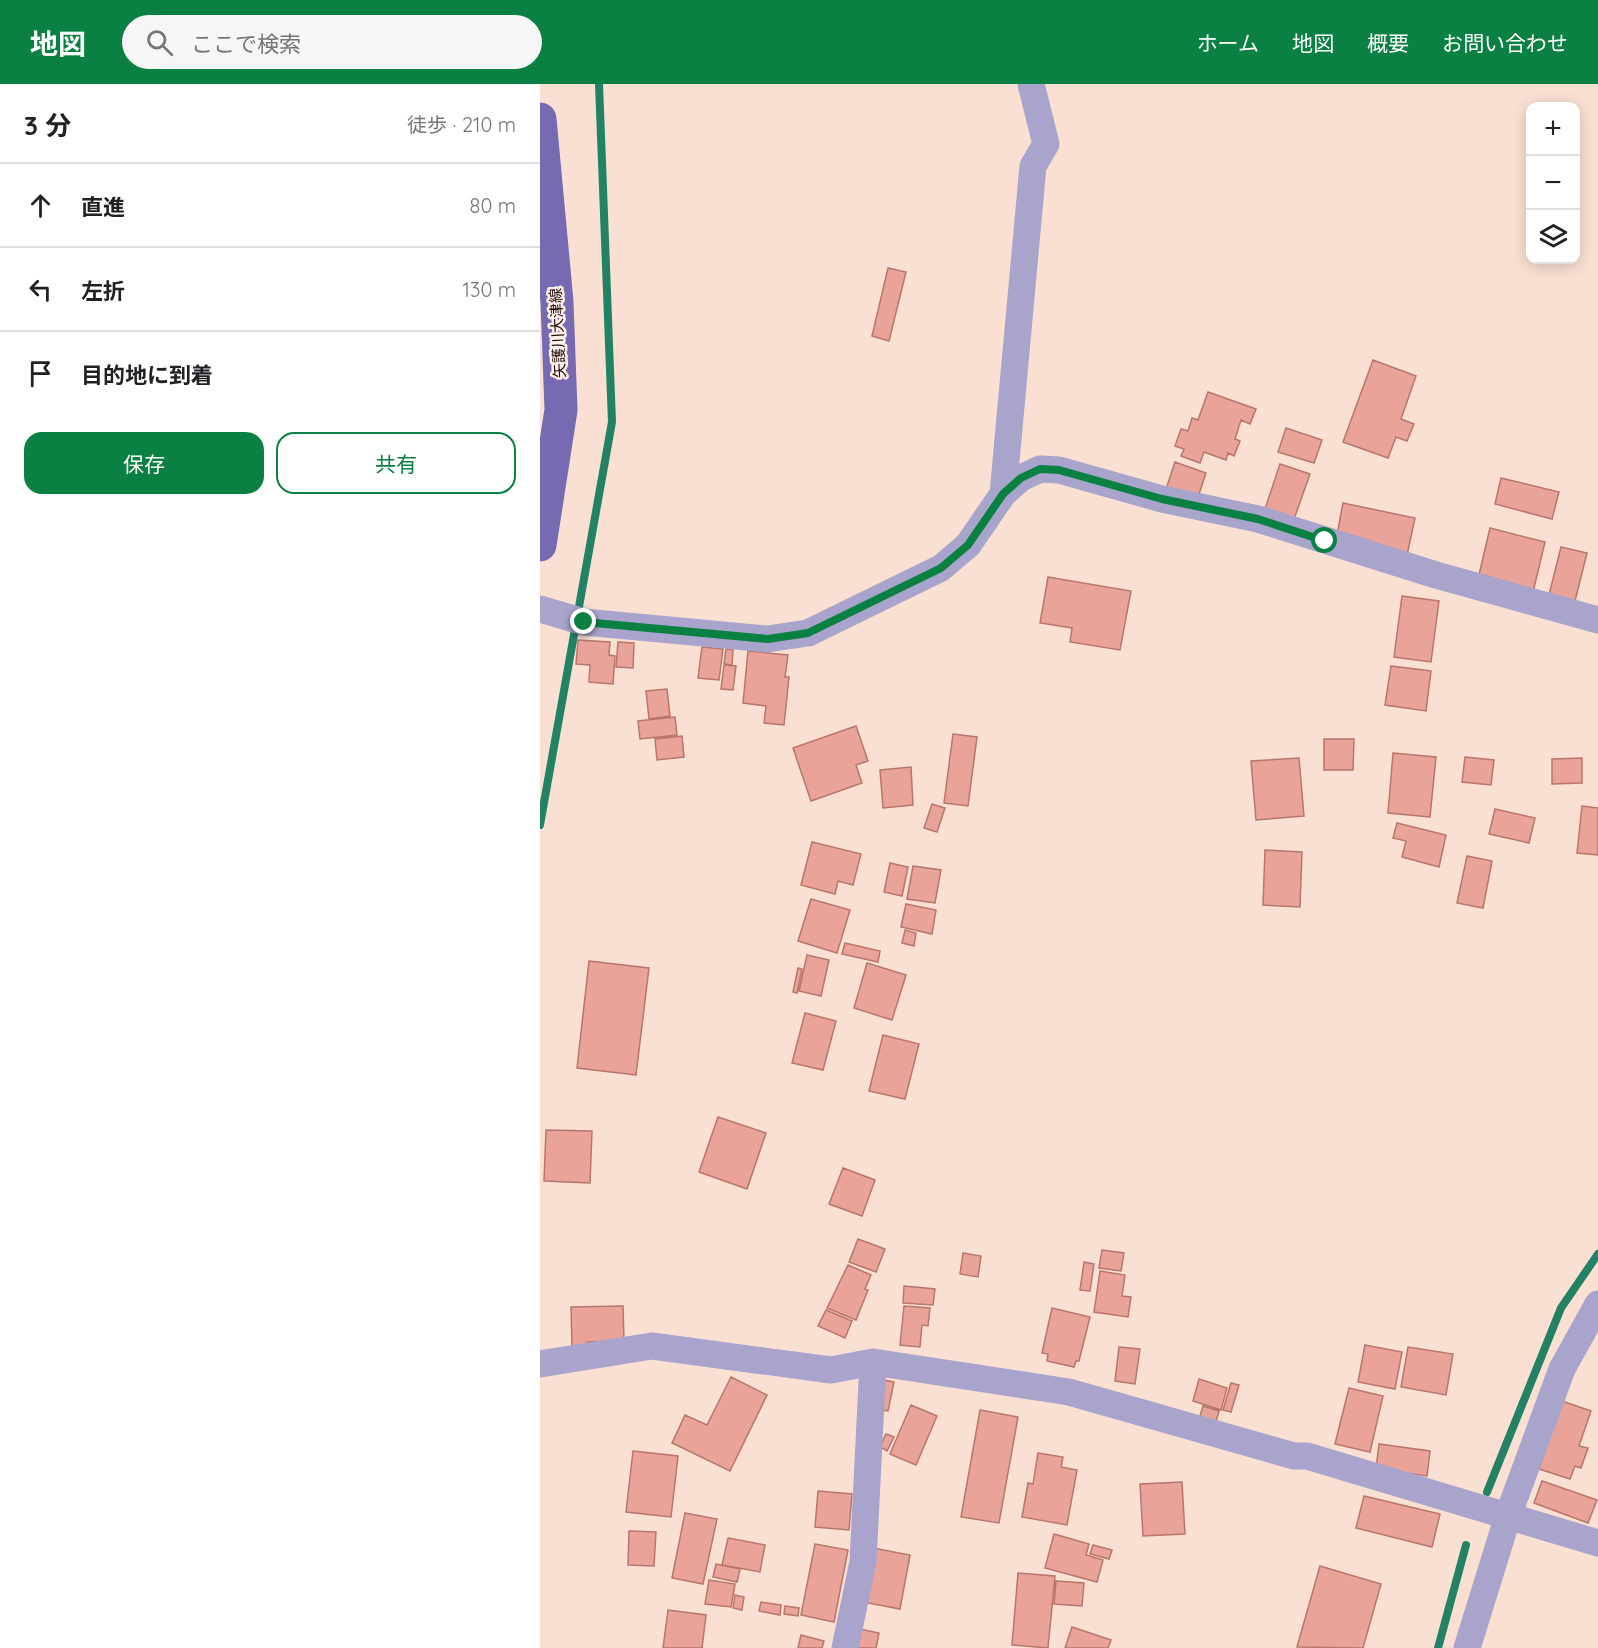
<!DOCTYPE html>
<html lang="ja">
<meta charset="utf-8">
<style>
:root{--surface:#fff;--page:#f6f6f6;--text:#202124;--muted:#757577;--line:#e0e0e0;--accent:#0b8043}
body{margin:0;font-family:Quicksand,"Noto Sans JP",sans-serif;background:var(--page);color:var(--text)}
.controls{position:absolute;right:18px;top:18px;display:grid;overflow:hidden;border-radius:12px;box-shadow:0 3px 15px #0003}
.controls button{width:54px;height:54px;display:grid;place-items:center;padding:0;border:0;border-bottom:2px solid var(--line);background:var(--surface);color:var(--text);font:30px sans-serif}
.stop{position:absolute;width:18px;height:18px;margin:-14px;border:4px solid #0b8043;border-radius:50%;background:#fff}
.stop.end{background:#0b8043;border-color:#fff;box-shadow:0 2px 6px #0008}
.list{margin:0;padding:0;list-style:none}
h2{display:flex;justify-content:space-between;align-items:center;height:78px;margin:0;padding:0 24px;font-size:26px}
h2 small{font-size:20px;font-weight:400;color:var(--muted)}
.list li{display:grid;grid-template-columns:39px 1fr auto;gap:18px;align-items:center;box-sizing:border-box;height:84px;padding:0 24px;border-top:2px solid var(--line)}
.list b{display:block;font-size:22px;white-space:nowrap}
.list em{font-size:20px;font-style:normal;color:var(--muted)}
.actions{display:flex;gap:12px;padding:18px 24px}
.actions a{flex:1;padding:14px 0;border:2px solid var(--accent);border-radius:18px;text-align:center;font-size:21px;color:var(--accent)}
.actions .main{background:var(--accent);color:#fff}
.icon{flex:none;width:33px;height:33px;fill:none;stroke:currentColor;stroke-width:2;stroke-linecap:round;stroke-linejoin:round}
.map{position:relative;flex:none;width:1058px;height:1564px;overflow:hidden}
header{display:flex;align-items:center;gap:36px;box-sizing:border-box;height:84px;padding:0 30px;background:var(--accent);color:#fff}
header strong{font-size:28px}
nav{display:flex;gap:33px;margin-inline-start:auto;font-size:21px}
.search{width:420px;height:54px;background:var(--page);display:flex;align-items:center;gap:15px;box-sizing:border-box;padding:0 21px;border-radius:33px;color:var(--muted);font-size:22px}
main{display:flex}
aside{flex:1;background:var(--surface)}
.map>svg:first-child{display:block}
</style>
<header>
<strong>地図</strong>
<div class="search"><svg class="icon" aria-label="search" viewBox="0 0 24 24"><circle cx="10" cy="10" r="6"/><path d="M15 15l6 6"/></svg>ここで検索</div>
<nav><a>ホーム</a><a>地図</a><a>概要</a><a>お問い合わせ</a></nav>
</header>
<main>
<aside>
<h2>3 分<small>徒歩 · 210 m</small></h2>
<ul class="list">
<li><svg class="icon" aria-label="ahead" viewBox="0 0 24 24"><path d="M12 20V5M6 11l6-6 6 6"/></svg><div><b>直進</b></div><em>80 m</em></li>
<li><svg class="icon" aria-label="left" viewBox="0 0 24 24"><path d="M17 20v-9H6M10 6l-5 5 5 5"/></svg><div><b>左折</b></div><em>130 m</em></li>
<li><svg class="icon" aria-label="arrive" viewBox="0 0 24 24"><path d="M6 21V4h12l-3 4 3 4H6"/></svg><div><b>目的地に到着</b></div></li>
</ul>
<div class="actions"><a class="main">保存</a><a>共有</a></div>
</aside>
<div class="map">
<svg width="1058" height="1564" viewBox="0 0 1058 1564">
<rect width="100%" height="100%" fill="#fae0d3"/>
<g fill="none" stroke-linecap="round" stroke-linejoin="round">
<path stroke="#238264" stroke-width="8" d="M0,741L72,338L59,0
M947,1408L1021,1224L1058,1170
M898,1564L926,1461"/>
</g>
<path fill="#e9a398" stroke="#b8766c" stroke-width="1.5" d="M348,184L366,188L349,257L332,252Z
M833,276L876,292L861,335L874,340L867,357L856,353L848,374L803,358Z
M668,308L716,325L710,340L701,336L695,355L700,357L694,372L688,369L686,376L664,368L660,379L641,372L644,365L635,362L641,345L648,347L652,334L658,336Z
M746,344L782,356L774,379L738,368Z
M635,378L666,389L657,416L626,405Z
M740,380L770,390L753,438L724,428Z
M961,394L1019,408L1012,435L955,420Z
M803,419L875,434L867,471L796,456Z
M950,444L1005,458L993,508L938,495Z
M1021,463L1047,469L1035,517L1009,511Z
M508,493L591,507L580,566L530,558L532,544L500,539Z
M862,512L899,517L891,578L854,573Z
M38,556L70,558L69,571L75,572L73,600L49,598L50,581L36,580Z
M78,558L94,559L93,584L76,583Z
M162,563L183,565L179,596L158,594Z
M186,565L193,566L192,581L184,580Z
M208,567L248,571L245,593H249L244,641L224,639L226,622L203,619Z
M184,581L196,582L193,606L181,605Z
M851,582L891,587L886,627L845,621Z
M127,605L130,632L109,635L106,607Z
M135,633L137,651L100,655L98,637Z
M316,642L328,677L316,681L322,699L271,717L253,664Z
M413,650L437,653L428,722L404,719Z
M142,652L144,673L117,676L115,655Z
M784,655H814L813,686H784Z
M853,669L896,673L890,733L848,729Z
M925,673L954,676L951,701L922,698Z
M759,674L764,732L716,736L711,677Z
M1042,674V699L1012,700V675Z
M371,683L373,721L343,724L340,686Z
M392,720L405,724L397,748L384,744Z
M1042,722L1058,724V771L1037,769Z
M955,725L995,734L989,759L949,750Z
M857,739L906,751L899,783L862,773L866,757L853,754Z
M272,758L321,770L313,801L298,797L295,810L261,801Z
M725,766L762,768L760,823L723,821Z
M927,772L952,777L943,824L917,819Z
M350,779L368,783L362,812L344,808Z
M373,782L401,786L395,819L367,815Z
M271,815L310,826L297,869L258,857Z
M366,820L396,826L392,850L361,843Z
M365,846L376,849L374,862L362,859Z
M305,859L340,867L338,878L302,870Z
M267,871L289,876L281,912L259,907Z
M49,877L109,884L96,991L37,984Z
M327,879L366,891L352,936L314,924Z
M258,884L262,885L257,909L253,908Z
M265,929L296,937L283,986L252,979Z
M343,951L379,960L365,1015L329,1007Z
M178,1033L226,1049L207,1105L159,1088Z
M6,1046L52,1047L50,1099L4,1097Z
M303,1084L335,1096L322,1132L289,1120Z
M318,1155L345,1165L336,1188L309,1178Z
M562,1166L584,1169L581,1187L559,1184Z
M423,1169L441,1172L438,1193L420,1190Z
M544,1178L554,1180L550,1207L540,1206Z
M308,1181L331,1191L325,1205L328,1206L316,1236L287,1224Z
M560,1187L585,1191L582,1212L591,1213L588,1233L554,1228Z
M364,1202L395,1205L393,1221L363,1219Z
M83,1222L84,1257L47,1258V1263H32L31,1223Z
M364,1222L390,1224L388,1242L382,1241L380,1263L360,1261Z
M512,1224L550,1233L539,1277H536L534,1283L507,1277L508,1270L502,1269Z
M286,1226L312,1237L305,1254L278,1242Z
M825,1261L862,1268L855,1305L818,1298Z
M579,1263L600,1265L595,1300L575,1297Z
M868,1263L913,1270L906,1311L861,1303Z
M191,1293L227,1311L190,1387L132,1359L145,1331L167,1341Z
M340,1295L354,1298L348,1327L335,1325Z
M659,1295L687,1304L681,1326L653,1317Z
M691,1299L699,1301L691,1328L683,1326Z
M809,1304L843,1312L830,1368L795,1360Z
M1022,1317L1051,1327L1039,1362L1048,1364L1041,1384L1035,1382L1030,1395L999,1385Z
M371,1321L397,1332L376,1381L350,1370Z
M663,1322L679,1327L674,1344L658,1339Z
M440,1326L478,1333L459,1439L421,1433Z
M346,1350L354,1353L347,1367L340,1363Z
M839,1360L890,1367L887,1392L836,1385Z
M93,1367L138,1372L131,1433L86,1428Z
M498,1369L523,1373L521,1383L537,1386L527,1441L482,1433L488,1399L493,1400Z
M1002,1397L1057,1416L1048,1439L994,1419Z
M642,1398L645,1450L603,1452L600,1400Z
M278,1407L312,1410L309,1446L275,1443Z
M824,1412L900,1430L892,1463L816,1444Z
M145,1429L177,1435L163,1500L132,1494Z
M89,1447L116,1448L114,1482L88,1481Z
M514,1450L549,1460L546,1471L563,1476L557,1498L505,1484Z
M188,1454L225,1461L220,1488L182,1481Z
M275,1460L308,1466L294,1538L261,1531Z
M553,1461L572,1466L569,1475L550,1470Z
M333,1464L370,1471L360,1525L323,1518Z
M176,1480L200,1485L197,1498L173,1493Z
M780,1482L841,1500L823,1564L757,1563Z
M478,1489L515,1492L508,1564L472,1561Z
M169,1496L195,1500L191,1523L165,1520Z
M516,1497L544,1499L542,1522L514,1520Z
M195,1511L204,1513L202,1526L193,1524Z
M221,1518L241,1521L240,1531L219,1527Z
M245,1522L259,1524L258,1532L244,1530Z
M128,1526L166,1531L162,1564H123Z
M532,1543L571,1556L568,1564H525Z
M315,1544L339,1549L336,1564H311Z
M261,1551L284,1557L282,1564H258Z"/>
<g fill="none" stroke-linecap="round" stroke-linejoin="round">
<path stroke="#a8a4cc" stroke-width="27" d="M463,410L493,82L506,60L491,0
M0,525L44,538L227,555L268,549L401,484L428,461L463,410L481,394L500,385L519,386L622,415L718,435L896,491L1058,536
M0,1280L112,1262L291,1286L333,1278L529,1308L754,1372H767L1058,1459
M305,1564L323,1478L333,1278
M927,1564L968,1432L1022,1285L1058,1220"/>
<path stroke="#766ab3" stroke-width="33" d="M0,35L17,218L21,326L0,461"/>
</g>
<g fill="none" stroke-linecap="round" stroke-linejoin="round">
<path stroke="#0b8043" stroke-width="8" d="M44,538L228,555L268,549L401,484L428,461L463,410L481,394L500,385L519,386L622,415L718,435L785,457"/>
</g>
<g text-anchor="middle" stroke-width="5" stroke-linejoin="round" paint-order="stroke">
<g font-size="15" fill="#200a01" stroke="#fef0ea">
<text transform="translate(18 249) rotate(-93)" y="5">矢護川大津線</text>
</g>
</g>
</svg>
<div class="controls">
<button>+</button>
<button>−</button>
<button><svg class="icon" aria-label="layers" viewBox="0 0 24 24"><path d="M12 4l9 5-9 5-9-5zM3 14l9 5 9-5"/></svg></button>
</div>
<div class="stop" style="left:785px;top:457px"></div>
<div class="stop end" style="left:44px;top:538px"></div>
</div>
</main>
